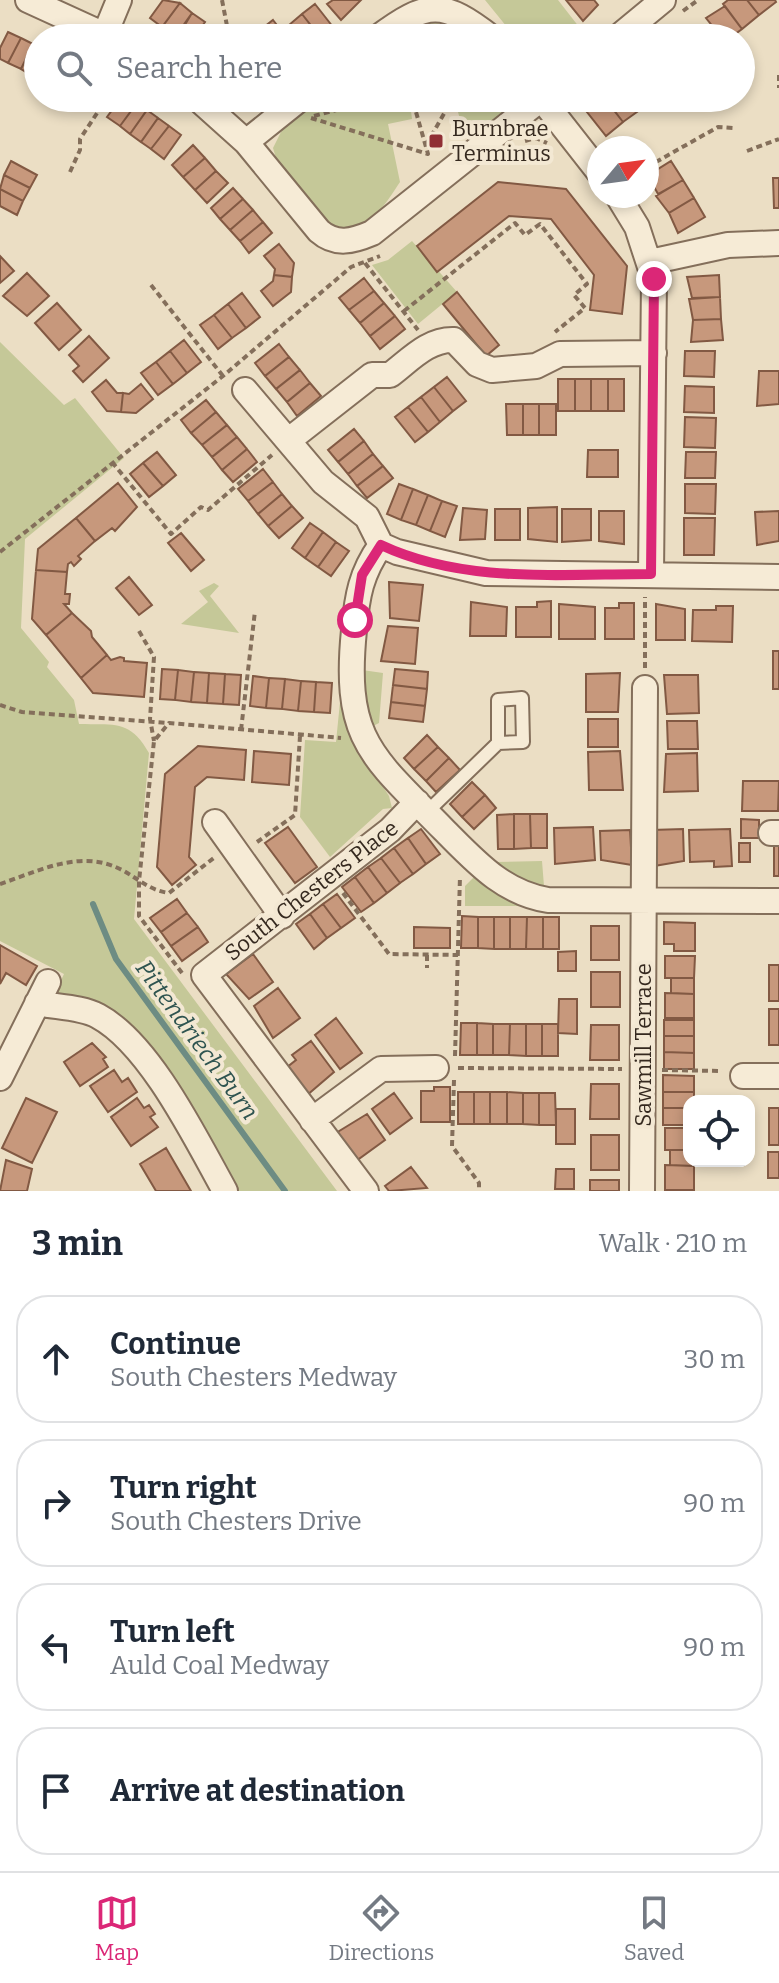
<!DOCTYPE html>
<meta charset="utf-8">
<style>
:root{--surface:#fff;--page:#f2f2f3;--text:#1f2937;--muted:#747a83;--line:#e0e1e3;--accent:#db2777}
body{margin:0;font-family:Bitter,serif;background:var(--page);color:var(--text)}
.controls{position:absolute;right:24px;bottom:24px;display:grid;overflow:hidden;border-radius:16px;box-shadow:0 4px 12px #0003}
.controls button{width:72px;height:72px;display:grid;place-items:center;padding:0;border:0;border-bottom:2px solid var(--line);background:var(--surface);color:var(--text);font:40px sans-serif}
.compass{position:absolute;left:587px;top:136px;width:72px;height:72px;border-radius:50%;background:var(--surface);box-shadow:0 4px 12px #0003;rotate:61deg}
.stop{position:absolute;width:24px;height:24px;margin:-18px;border:6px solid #db2777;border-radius:50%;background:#fff}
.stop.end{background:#db2777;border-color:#fff;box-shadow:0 2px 8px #0008}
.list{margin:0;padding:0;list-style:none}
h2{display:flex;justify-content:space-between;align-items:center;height:104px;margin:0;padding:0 32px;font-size:34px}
h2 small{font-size:26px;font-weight:400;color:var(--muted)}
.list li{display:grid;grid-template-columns:52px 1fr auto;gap:24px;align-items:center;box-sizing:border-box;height:128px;margin:0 16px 16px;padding:0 16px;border:2px solid var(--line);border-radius:32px}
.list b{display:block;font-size:30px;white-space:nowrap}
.list p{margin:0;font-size:26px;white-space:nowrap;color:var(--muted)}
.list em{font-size:26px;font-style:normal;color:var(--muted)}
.icon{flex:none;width:44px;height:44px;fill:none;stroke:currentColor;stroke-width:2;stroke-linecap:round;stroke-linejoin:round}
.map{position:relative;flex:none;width:779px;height:1191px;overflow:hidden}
.search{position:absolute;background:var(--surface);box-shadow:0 4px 12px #0003;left:24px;right:24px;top:24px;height:88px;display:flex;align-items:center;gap:20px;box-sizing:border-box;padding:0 28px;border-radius:44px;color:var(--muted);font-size:30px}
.sheet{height:680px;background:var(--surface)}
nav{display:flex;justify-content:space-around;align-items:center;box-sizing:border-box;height:112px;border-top:2px solid var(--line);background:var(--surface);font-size:22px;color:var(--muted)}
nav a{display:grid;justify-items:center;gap:4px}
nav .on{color:var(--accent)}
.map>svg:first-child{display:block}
</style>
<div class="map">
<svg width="779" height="1191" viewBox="0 0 779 1191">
<rect width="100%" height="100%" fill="#ebdec4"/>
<path fill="#c5c898" d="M485,0H558L583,32L575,38H516Z
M441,19L473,38H404L405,30L417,21Z
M319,98H435L430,100L431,106L411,111L412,119L388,124L400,182C384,206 365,239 331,225L276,158L273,148L282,130Z
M454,98H514C507,120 484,126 464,133Z
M412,241L457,292L418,324L372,265L388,260Z
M0,342L64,405L75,398L124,458L25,539L21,628L49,662L47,667L74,700L79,724C114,725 130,719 149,753L134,919L337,1191H234L147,1047L53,997L64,974L0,941Z
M214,583L219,586L210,596L239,633L181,624L208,602L199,591Z
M362,670L383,673L379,723L373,726L366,710Z
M341,692L355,744L389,796L392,808L383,809L330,857L300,817L305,740L336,742Z
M542,861L544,886L509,875L494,862Z
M475,876L492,890L525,906H465V886Z"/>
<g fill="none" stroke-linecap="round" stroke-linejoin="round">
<path stroke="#6d8c83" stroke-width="6" d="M93,904L116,959L285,1191"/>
</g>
<path fill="#c7987c" stroke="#825943" stroke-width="2" d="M163,0L180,3L162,27L150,18Z
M333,0H361L341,20L327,4Z
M566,0H594L598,5L583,21Z
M728,0H747L759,15L742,29L723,4Z
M747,0H775L776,2L759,15Z
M180,3L192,13L175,37L162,27Z
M315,4L333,27L320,37L302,14Z
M725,6L742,29L730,38H722L706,18Z
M192,13L205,22L194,38H177Z
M302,14L320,37L319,38H300L289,25Z
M273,20L287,38H250Z
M8,32L21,38L8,63L0,59V48Z
M21,38L33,44L21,69L8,63Z
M33,44L38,47V67L33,76L21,69Z
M121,98L137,103L120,126L107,117Z
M632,98L641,109L623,122L605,99Z
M607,101L623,122L606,136L587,112Z
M137,103L147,110L130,134L120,126Z
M147,110L158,118L141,142L130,134Z
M158,118L169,126L151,149L141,142Z
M169,126L181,135L164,159L151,149Z
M193,145L205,158L183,177L172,165Z
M205,158L216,171L195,190L183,177Z
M11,161L37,175L30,188L4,175Z
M671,161L683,180L658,194L653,185L650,187L647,176Z
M216,171L228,183L207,203L195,190Z
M4,175L30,188L23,201L0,189Z
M773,178H779V208H774Z
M683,180L694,198L669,213L656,196Z
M498,182L566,189L627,266L622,314L590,310L594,275L551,219L509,216L437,272L417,246Z
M233,188L243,199L220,219L211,208Z
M0,189L23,201L17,215L0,206Z
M694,198L705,217L678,233L669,213Z
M243,199L253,210L230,230L220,219Z
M253,210L263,222L240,241L230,230Z
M263,222L272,233L249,253L240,241Z
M279,244L294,263L292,277L274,275L275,269L264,256Z
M0,256L14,271L0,283Z
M27,273L49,296L27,316L3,296Z
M274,275L292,277L291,292L273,306L261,291L273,281Z
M719,275L720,297L692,298L687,277Z
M364,278L374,291L349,310L339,298Z
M374,291L384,303L360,323L349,310Z
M457,292L499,345L486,356L443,304Z
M242,293L260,317L246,328L228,304Z
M720,297L721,319L693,320L689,299Z
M57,303L81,330L59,350L35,323Z
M384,303L395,316L370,336L360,323Z
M228,304L246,328L232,338L214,315Z
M214,315L232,338L218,349L200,325Z
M395,316L405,329L380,349L370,336Z
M721,319L723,340L691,342L693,320Z
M89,336L109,358L83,382L73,371L79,366L69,355Z
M184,340L201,362L187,373L170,351Z
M279,344L289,357L265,376L255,363Z
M170,351L187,373L173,384L156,362Z
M685,351H715L714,377L684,376Z
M289,357L300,370L276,389L265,376Z
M156,362L173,384L158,395L141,373Z
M300,370L310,383L287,402L276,389Z
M759,371H779V404L757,406Z
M447,377L466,401L453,411L434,387Z
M558,379H575V411H558Z
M575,379H591V411H575Z
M591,379H608V411H591Z
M608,379H624V411H608Z
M106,380L117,393H123L121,412L107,411L92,392Z
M310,383L321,396L297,416L287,402Z
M141,384L153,399L136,413L121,412L123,393L129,394Z
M685,386L714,387V413L684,412Z
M434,387L453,411L440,422L421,397Z
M421,397L440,422L428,432L408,407Z
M206,400L216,412L191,433L181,420Z
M506,404H523V435H507Z
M523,404H539V435H523Z
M539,404H556V435H539Z
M408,407L428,432L415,442L395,417Z
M216,412L227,425L202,445L191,433Z
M685,417L716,418L715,448L684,447Z
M227,425L237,437L212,457L202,445Z
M354,429L364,441L338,462L328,450Z
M237,437L247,449L222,470L212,457Z
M364,441L373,454L348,474L338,462Z
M247,449L257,462L233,482L222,470Z
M588,450H618V477H587Z
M157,452L176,475L163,486L143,463Z
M686,452H716L715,478H685Z
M373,454L383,466L357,486L348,474Z
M143,463L163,486L149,497L130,474Z
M383,466L393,478L367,498L357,486Z
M263,469L273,482L248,501L238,489Z
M273,482L282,494L258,514L248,501Z
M118,483L137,507L115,531L112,528L95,541L76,518Z
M399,484L413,489L401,520L387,514Z
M685,484H716L715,514L685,513Z
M413,489L428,495L416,525L401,520Z
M282,494L292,506L268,526L258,514Z
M428,495L442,501L430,531L416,525Z
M442,501L457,506L445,537L430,531Z
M292,506L303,518L279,538L268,526Z
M557,507V542L528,539V508Z
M463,508L487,510L485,539L460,540Z
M495,509H520V540H495Z
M562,509H591V540L562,542Z
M599,511H624V544L599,541Z
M779,511V541L757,545L755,512Z
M76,518L95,541L78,556L81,559L74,566L71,562L68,564L67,572L36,570L38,549Z
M684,518H715L714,555H684Z
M310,523L323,532L305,558L292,548Z
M323,532L336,542L318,567L305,558Z
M181,533L204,560L191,571L168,543Z
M336,542L349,551L331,576L318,567Z
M36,570L67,572L65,594H70L69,604H64L72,613L46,635L32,619Z
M129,577L152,605L139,615L116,588Z
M389,582L423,585L419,621L390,618Z
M551,601V637H516V607H537V602Z
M471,602L507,607L506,636H470Z
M619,603H634V639H605V608H619Z
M559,604L595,607V639H559Z
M656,604L685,609V640H656Z
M716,606H733L732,642L692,641L693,610H716Z
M72,613L91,631L92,637L107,655L81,678L46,635Z
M388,626L418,628L415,664L381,661Z
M773,651H779V689H773Z
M107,655L111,660L120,657L124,658V661L147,663L144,697L93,693L81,678Z
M162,669L178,670L175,700L160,699Z
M395,669L428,672L427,689L393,685Z
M178,670L194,672L191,702L175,700Z
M194,672L209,673L207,703L191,702Z
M209,673L225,674L223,704L207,703Z
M620,673L618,712H586V674Z
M225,674L241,675L239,705L223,704Z
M664,675H698L699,713L667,714Z
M253,676L269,678L266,708L250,706Z
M269,678L285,679L282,709L266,708Z
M285,679L301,681L298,711L282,709Z
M301,681L316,682L314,712L298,711Z
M316,682L332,683L330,713L314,712Z
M393,685L427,689L425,706L391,702Z
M391,702L425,706L423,722L389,718Z
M588,719H618V747H588Z
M667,721H697L698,749H668Z
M427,735L438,747L414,769L404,758Z
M198,746L246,750L244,780L207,777L195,787L189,857L196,865L172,885L157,867L165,774Z
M438,747L449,758L426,781L414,769Z
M254,751L291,754L289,785L252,782Z
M620,751L623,790H589L588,752Z
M697,753L698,791L664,792L666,754Z
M449,758L460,770L436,792L426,781Z
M743,781H779L778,811H742Z
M472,782L485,795L462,817L450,804Z
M485,795L496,808L474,829L462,817Z
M514,814V849H498L497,815Z
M514,814H530L531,848L514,849Z
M530,814H547V848H531Z
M741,819L759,820V838H741Z
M288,827L317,867L295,883L265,843Z
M593,827L595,860L555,864L554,828Z
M421,829L440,854L426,864L408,838Z
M683,829L684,861L654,866L652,830Z
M730,829L732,866L714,867V861L690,862L689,830Z
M630,830L632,865L601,860L600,831Z
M408,838L426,864L413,874L394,848Z
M739,843H750V862H739Z
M774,845H779V876H774Z
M394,848L413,874L400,883L381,858Z
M381,858L400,883L387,893L368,867Z
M368,867L387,893L374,903L355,877Z
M355,877L374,903L361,912L342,887Z
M337,894L355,918L341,928L323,904Z
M177,899L187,913L161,932L150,918Z
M323,904L341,928L327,938L310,914Z
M187,913L198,927L171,946L161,932Z
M310,914L327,938L314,949L296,924Z
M462,916L478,917V948H461Z
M478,917H494V949L478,948Z
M494,917H510V949H494Z
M510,917H527L526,949H510Z
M527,917H543V949H526Z
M543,917H559V949H543Z
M664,922L695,923V951H674V944H664Z
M591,926H619V960H591Z
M198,927L208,942L182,961L171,946Z
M414,927L450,928V948H414Z
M0,945L37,966L26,985L6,973L0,984Z
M576,951V971H558V952Z
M253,954L273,982L249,999L226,974Z
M665,956H695L694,978H665Z
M769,965H779V1001H769Z
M591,972H620V1007H591Z
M671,978H694V994L671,993Z
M278,988L300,1018L273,1038L254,1006Z
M665,993L694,994V1018H665Z
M559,999H577V1034L558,1033Z
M769,1009H779V1045H769Z
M336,1018L362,1053L340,1069L315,1035Z
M664,1020H694V1036H664Z
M461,1023H477V1055H460Z
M477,1023L493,1024V1055H477Z
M493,1024H510L509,1055H493Z
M510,1024H526V1056L509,1055Z
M526,1024H542V1056H526Z
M542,1024H558V1056H542Z
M591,1025H619V1060H590Z
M664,1036H694V1053L664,1052Z
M311,1041L334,1072L306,1096L286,1068L296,1060L292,1055Z
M92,1043L106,1057L103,1059L108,1067L80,1086L64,1062Z
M664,1052L694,1053V1069H664Z
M114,1070L122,1082L128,1078L137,1092L108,1112L90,1086Z
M663,1075L694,1076V1092H663Z
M591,1084H619V1119H590Z
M434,1087H450V1122H421V1091H434Z
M458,1092H474V1124H458Z
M474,1092H490V1124H474Z
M490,1092H507V1124H490Z
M507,1092L523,1093V1124H507Z
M663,1092H694V1101H689V1108H663Z
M394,1093L412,1118L390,1134L372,1109Z
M523,1093H539V1125L523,1124Z
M539,1093H555L556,1125H539Z
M26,1098L57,1112L32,1163L2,1148Z
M137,1098L144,1108L149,1105L155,1114L150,1117L158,1127L131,1146L111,1117Z
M663,1108H689V1125H663Z
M769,1108H779V1145H769Z
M556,1109H575V1144H556Z
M367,1114L385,1140L356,1161L336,1133Z
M665,1128H689V1150H665Z
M591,1135H619V1170H591Z
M166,1148L191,1191H156L140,1164Z
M670,1150H689V1161H694V1166L670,1165Z
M768,1152H779V1178H768Z
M6,1160L32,1169L27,1191H0Z
M665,1165L694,1166V1190H665Z
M411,1167L427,1188L389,1191L385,1186Z
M556,1169H574V1189H555Z
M590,1180H619V1191H590Z"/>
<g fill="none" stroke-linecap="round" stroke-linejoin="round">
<g stroke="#846f5b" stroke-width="16">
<path id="service" d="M427,812L498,743L523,742L522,698L498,700V743"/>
</g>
<g stroke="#846f5b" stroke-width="28">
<path id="minor" d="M28,0L111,38
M105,34L119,0
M377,38C428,0 443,0 492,38
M617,38L663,0
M197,98L246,142L319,231C336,246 353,241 372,233L542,98
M541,98L599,172
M246,142L301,98
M618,196L637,227L654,279L651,574
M650,262L728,245L779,243
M245,390L323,482L367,517L381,545L397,552L486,573L779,577
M289,440L372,375H390C410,360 428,339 454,340L477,364L492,370L536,366L560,354L654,353
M381,545C361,573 357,596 354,630C343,741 372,756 444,830C475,861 503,893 548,900L779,901
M215,822L282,916
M771,833H779
M37,1003C55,1007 82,1007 98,1016C150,1044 196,1139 225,1191
M743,1076H779
M0,1078L48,982
M312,1120L381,1069L436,1068
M366,1191L204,975L390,830L417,802
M642,1191L645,688"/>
</g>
<path stroke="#846f5b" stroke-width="4" stroke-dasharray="6 4" stroke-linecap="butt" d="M222,0L228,31L235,38
M683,11L698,0
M132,26L145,38
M583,38L596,27
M779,75V88
M314,116L381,98
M311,118L428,154L412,98
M525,141L536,138L547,143
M426,145L453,98
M747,151L779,139
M647,167L718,127L733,128
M70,172L80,150V139L107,98
M365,263L418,330
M151,285L223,376
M404,311L515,223L525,235L540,224L587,284L574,295L585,308L555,332
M112,462L171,534L201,507L208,510L272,455
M0,552L223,376L351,267L380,256
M139,631L154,657L150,719L154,741
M645,668V597
M0,705L22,712L168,723
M241,730L255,611
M257,842L295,815L300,736
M0,884C39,871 80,849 120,869C138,878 148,890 169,893L215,857
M343,893L389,954L458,955
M427,955V968
M182,973L139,916V881L154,741L169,723L341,738
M455,1056L460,876
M458,1068L622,1069
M662,1070L722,1071
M454,1080L452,1146L479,1183V1191"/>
<use href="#service" stroke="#f6ebd6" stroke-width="12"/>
<use href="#minor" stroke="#f6ebd6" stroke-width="24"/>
</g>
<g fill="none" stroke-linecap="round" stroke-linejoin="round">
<path stroke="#db2777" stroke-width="10" d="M355,620L362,575L381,545C464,584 561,574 651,574L654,279"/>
</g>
<rect fill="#902f34" stroke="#f3e8d3" stroke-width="3" x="428" y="133" width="16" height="16" rx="4"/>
<g text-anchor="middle" stroke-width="8" stroke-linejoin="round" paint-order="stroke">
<g font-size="22" fill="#35291f" stroke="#f3e8d3" text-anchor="start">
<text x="452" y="136">Burnbrae<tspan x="452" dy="25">Terminus</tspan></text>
</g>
<g font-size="22" fill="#35291f" stroke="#f3e8d3">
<text transform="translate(311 890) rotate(-38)" y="8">South Chesters Place</text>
<text transform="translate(643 1045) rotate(-90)" y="8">Sawmill Terrace</text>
</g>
<g font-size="24" font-style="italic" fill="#2f5450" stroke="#f3e8d3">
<text transform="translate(197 1040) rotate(54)" y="8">Pittendriech Burn</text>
</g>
</g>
</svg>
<div class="controls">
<button><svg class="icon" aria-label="locate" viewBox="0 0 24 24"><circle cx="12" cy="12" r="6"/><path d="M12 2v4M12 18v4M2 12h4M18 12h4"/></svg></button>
</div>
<svg class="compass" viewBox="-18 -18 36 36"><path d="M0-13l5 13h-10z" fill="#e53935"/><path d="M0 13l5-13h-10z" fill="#747a83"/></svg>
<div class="stop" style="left:355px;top:620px"></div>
<div class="stop end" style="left:654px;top:279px"></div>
<div class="search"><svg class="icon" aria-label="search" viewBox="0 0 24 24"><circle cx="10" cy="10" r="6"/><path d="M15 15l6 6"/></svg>Search here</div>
</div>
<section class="sheet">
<h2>3 min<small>Walk · 210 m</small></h2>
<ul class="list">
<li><svg class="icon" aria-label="ahead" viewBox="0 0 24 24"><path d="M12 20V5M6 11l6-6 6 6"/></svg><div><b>Continue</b><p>South Chesters Medway</p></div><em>30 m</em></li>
<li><svg class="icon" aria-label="right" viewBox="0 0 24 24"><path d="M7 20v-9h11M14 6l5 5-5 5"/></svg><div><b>Turn right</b><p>South Chesters Drive</p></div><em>90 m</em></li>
<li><svg class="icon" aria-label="left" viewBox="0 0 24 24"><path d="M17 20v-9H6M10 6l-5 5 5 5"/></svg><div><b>Turn left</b><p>Auld Coal Medway</p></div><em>90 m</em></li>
<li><svg class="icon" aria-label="arrive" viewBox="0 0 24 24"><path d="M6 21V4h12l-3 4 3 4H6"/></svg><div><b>Arrive at destination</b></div></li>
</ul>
</section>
<nav>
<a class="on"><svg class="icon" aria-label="map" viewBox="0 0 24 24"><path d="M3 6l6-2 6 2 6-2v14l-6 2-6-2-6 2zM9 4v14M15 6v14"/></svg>Map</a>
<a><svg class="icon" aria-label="directions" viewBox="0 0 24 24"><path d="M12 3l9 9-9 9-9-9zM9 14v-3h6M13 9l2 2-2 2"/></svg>Directions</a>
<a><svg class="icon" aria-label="saved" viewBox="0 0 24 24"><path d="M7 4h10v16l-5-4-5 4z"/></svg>Saved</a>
</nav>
